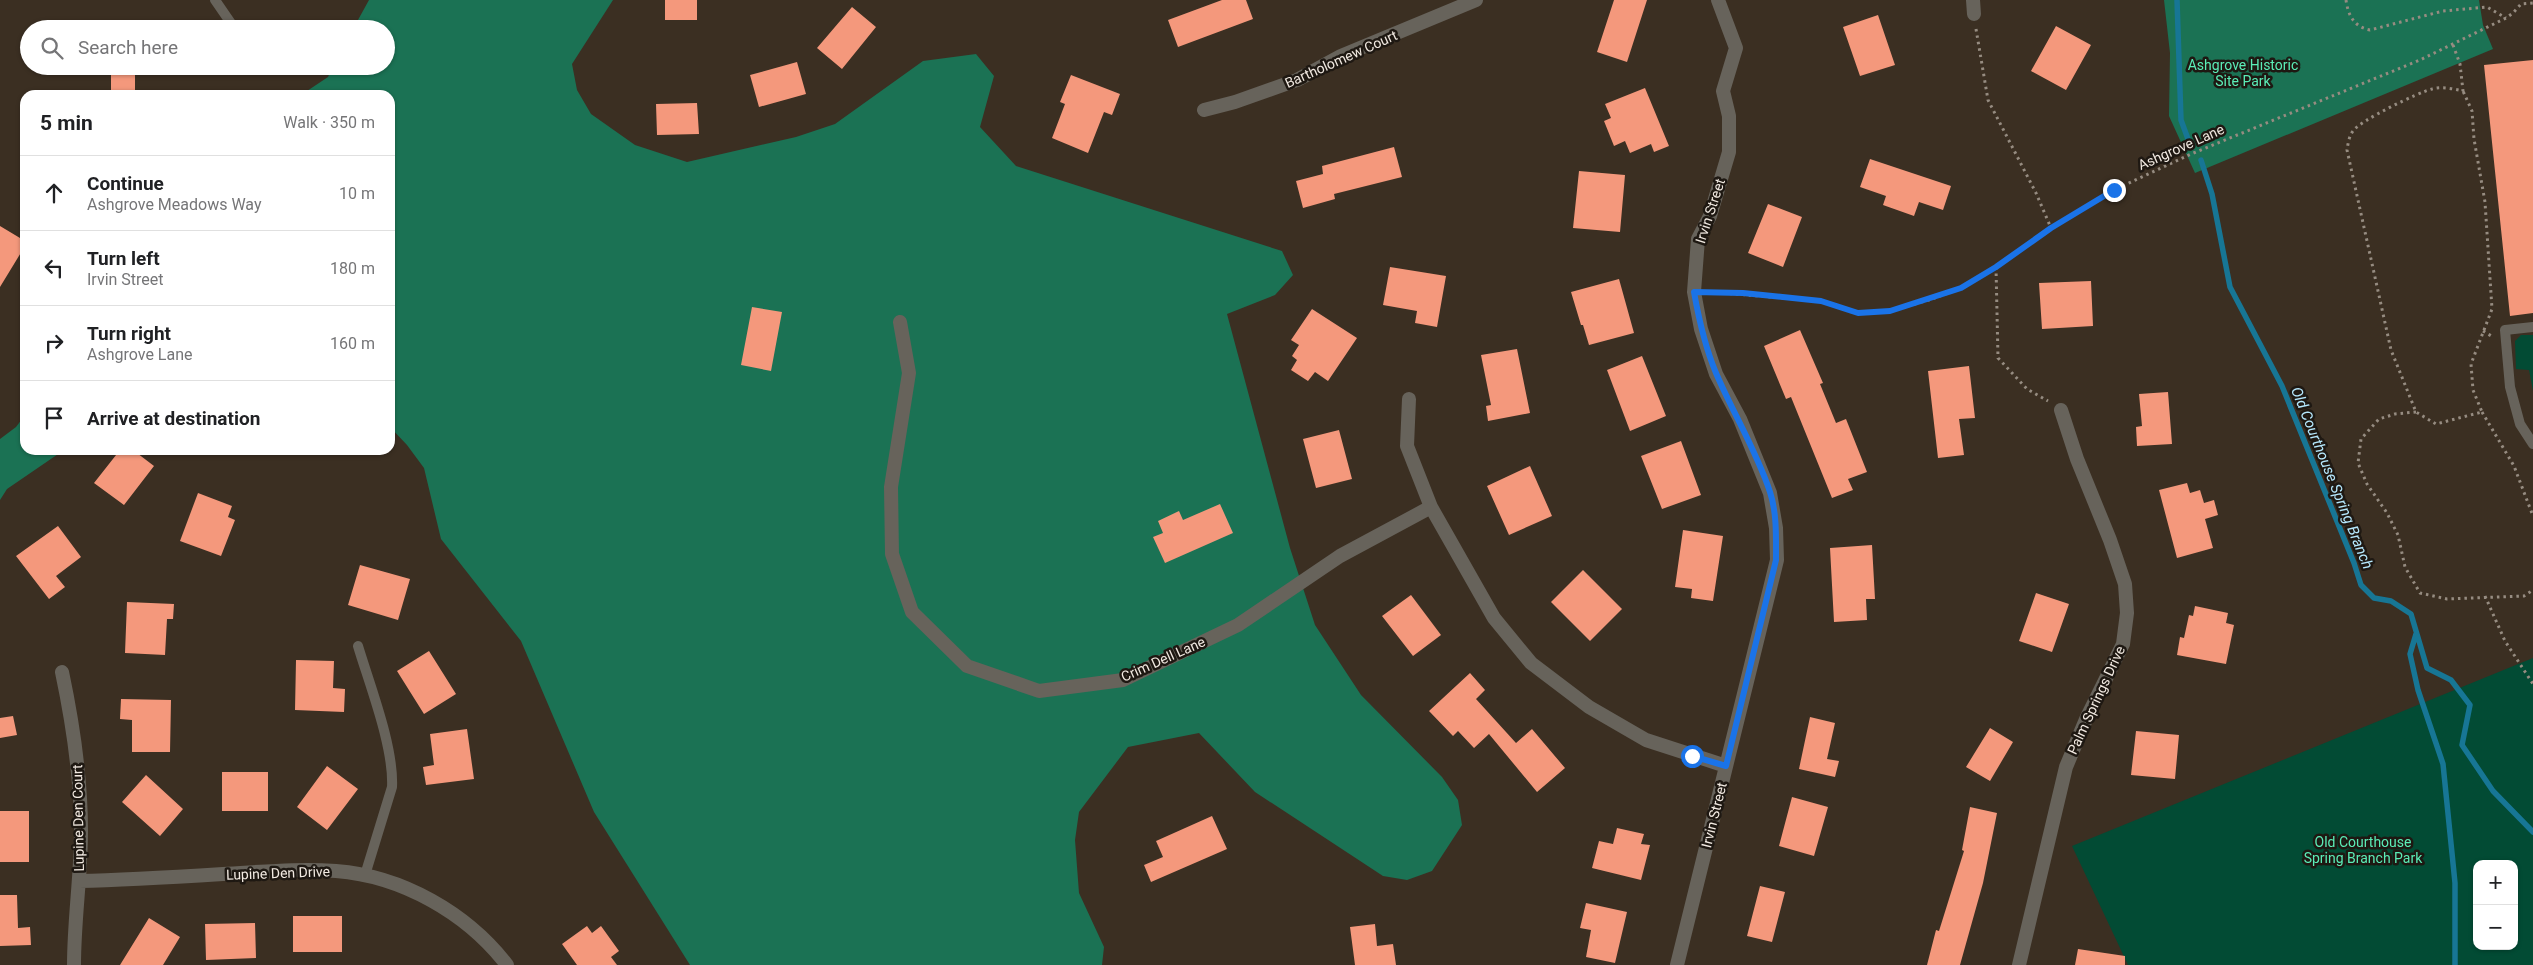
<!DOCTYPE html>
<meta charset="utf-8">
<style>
:root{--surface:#fff;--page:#f2f2f2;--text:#202124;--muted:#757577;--line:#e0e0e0}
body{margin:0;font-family:Roboto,sans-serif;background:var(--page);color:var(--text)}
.controls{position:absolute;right:15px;bottom:15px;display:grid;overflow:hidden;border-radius:10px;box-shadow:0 1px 4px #0004}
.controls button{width:45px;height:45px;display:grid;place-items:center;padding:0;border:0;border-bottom:1px solid var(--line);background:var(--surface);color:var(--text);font:25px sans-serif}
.stop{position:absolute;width:15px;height:15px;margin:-11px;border:4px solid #1a73e8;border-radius:50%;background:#fff}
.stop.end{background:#1a73e8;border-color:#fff;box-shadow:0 1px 5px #0008}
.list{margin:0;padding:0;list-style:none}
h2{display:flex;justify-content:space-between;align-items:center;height:65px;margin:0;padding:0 20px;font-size:21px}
h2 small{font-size:16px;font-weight:400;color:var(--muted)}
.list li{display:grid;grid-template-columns:32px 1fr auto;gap:15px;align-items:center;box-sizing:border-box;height:75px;padding:0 20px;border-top:1px solid var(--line)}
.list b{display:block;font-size:19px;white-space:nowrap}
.list p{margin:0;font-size:16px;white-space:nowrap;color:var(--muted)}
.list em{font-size:16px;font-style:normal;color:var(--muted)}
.icon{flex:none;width:28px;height:28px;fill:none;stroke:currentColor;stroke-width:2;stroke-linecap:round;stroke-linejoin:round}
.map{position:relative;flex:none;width:2533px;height:965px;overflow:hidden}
.search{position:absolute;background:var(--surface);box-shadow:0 1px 4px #0004;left:20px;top:20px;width:375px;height:55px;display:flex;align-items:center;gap:12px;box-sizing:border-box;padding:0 18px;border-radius:28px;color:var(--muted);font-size:19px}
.panel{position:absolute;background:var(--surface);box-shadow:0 1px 4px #0004;left:20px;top:90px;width:375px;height:365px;border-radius:15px}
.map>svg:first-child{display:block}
</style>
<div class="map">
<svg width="2533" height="965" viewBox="0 0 2533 965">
<rect width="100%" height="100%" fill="#3b2f22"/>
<path fill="#024b34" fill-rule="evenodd" d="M2521,335H2533V391L2529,370L2516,369L2515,341Z
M2533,658V965H2128L2072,846ZM2477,864H2514V946H2477Z"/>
<path fill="#1b7254" d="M369,0H613L572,64L577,90L591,114L635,145L687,162L796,137L835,124L923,61L976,54L994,76L980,127L1016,166L1282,251L1293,275L1275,295L1227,314L1290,548L1315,625L1361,695L1442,777L1458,800L1462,825L1432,871L1407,880L1383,876L1255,792L1199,733L1128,747L1079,812L1075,840L1079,893L1104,947L1102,965H690L594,812L521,641L441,539L424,468L407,445L390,427V95H301L328,77L333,66H386V29H353Z
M2164,0H2479L2483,25L2493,49L2195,173L2169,116L2170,53Z
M25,415V450H64L7,489L0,500V439L16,427Z"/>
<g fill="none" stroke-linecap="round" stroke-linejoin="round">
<path stroke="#177695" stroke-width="5.5" d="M2177,0L2181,120L2188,139
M2201,160L2212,194L2230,287L2282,386L2354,563L2361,585L2374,598L2391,601L2411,614L2427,668L2451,680L2470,705L2462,745L2493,791L2533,832
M2416,634L2410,654L2418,690L2443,764L2455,883V965"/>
</g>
<path fill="#f4987c" d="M665,0H697V20H665Z
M1222,0H1246L1253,19L1178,47L1168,20Z
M1614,0H1647L1627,62L1597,52Z
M852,7L876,27L842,69L817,48Z
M1878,15L1895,65L1860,76L1843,27Z
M2056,26L2091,45L2066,90L2031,71Z
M2533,60V313L2510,316L2484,65Z
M797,62L806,94L759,107L750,75Z
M111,66H135V95H111Z
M1071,75L1120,94L1112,115L1104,112L1088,153L1052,138L1065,104L1060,102Z
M1645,88L1669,146L1654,152L1651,144L1630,153L1625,141L1614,146L1604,121L1611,118L1605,104Z
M697,103L699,134L657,135L656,104Z
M1394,147L1402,177L1334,194L1335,199L1303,208L1296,181L1323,174L1322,166Z
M1870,159L1951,186L1943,210L1919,202L1914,216L1883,205L1886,196L1860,187Z
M1579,171L1625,175L1620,232L1573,228Z
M1768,204L1802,217L1783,267L1748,253Z
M0,226L25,241V246L0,287Z
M1390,267L1446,276L1437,327L1415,323L1417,311L1383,305Z
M1619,279L1634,333L1589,345L1583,325H1581L1571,292Z
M2091,281L2093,326L2042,329L2039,283Z
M752,307L782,312L771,371L741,365Z
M1312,309L1357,338L1328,381L1315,372L1308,381L1291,370L1297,360L1292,356L1299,345L1291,340Z
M1800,330L1823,383L1820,384L1836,423L1846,419L1867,472L1848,479L1853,490L1832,498L1791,397L1786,399L1764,346Z
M1517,349L1530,413L1488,421L1486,406L1491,405L1481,355Z
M1642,356L1666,416L1630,431L1607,370Z
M1969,366L1975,418L1959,419L1964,455L1938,458L1928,371Z
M2168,392L2172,444L2137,446L2136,427L2142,426L2139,394Z
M1339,430L1352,479L1316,488L1303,439Z
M1681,441L1701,495L1662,509L1641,456Z
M120,450H133L154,466L124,505L94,483Z
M1530,466L1552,516L1509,535L1487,486Z
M2187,483L2190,493L2200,490L2204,503L2214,500L2218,515L2205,519L2213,548L2177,558L2159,490Z
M198,493L232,506L228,517L235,520L221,556L180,541Z
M1220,504L1233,533L1165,563L1153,537L1163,533L1158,521L1179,511L1183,520Z
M58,526L81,557L56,576L65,587L49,599L16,556Z
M1683,530L1723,536L1713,601L1691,598L1692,589L1675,587Z
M1872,545L1875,599H1866L1867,620L1834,622L1830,548Z
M360,565L410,579L398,620L348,605Z
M1583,570L1622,609L1590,641L1551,602Z
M2036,593L2069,604L2052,652L2019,641Z
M1411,595L1441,635L1413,656L1382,616Z
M127,602L174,604L173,619H167L165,655L125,653Z
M2195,606L2228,613L2226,623L2234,625L2226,664L2177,655L2180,637L2184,638L2189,615L2193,616Z
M429,651L456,694L424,714L397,671Z
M296,660L334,661L333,688L345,689L344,712L295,710Z
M1470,673L1485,690L1476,699L1516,743L1532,729L1565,768L1537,792L1489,734L1474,748L1458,731L1453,736L1429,711Z
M121,699L171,700L170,752H132V720L120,719Z
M13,716L17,735L0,738V718Z
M1810,717L1835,723L1827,759L1839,761L1835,777L1799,769Z
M1990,728L2013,742L1990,781L1966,767Z
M467,729L474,779L426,785L423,767L434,765L430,734Z
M2136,731L2179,735L2175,779L2131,775Z
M327,766L358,789L327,830L297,807Z
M222,772H268V811H222Z
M146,775L183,809L160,836L122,802Z
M1792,797L1828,807L1814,856L1779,846Z
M1970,807L1997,813L1983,883L1960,965H1927L1936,930L1939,931L1964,851L1962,850Z
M0,811H29V862H0Z
M1212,816L1227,849L1151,882L1144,865L1163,857L1156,841Z
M1617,828L1644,834L1641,844L1650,845L1641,880L1592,868L1599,841L1613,844Z
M1760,886L1785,892L1772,942L1747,936Z
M0,895H17L18,928L30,927L31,945L0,946Z
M1586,903L1627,912L1615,963L1586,957L1591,930L1580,928Z
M293,916H342V952H293Z
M149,918L180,937L163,965H120Z
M255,923L256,958L206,960L205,924Z
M1375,924L1377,946L1393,944L1396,965H1355L1350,927Z
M587,926L592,933L601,926L619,951L611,957L617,965H577L562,944Z
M2078,949L2125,956V965H2075Z"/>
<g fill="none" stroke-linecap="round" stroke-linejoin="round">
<path stroke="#968c81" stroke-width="3" stroke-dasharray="2.5 4" stroke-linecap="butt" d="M2346,0C2348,15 2354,27 2370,30L2443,11L2487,7L2506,18
M1976,29L1988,100L2036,193L2051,228
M2453,45L2460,64L2463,91C2453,89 2442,86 2432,89C2419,92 2359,121 2353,131C2349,136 2348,144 2347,150L2391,350L2416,412L2436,424L2482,412L2473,390L2471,364L2492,309L2485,202L2474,139L2472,111L2463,91
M1996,267L1998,358L2027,389L2048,401
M1710,292L1821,301L1858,313L1890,311L1932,299L1961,288L1996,267L2051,228L2114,190L2191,154L2420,60L2506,18L2513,13L2521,4L2533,3
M2483,331L2493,337
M2416,412L2395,414L2379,419L2361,439L2358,463L2367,484L2387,513L2398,535L2405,567L2420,593L2447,599L2524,596L2533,590
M2482,412L2514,466L2533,516
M2485,596L2505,641L2533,684"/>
<path stroke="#67635b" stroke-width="10" d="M215,0L235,29
M2533,327L2505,330L2510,387L2520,424L2533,444
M358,646C370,686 394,747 392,787L365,875"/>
<path stroke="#67635b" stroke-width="14" d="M1973,0L1974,14
M1204,110L1235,102L1297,80L1341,56L1476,0
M900,322L909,373L891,487L892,554L912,612L967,666L1039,691L1123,680L1238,625L1340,556L1431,507
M1409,399L1407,446L1431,507L1494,618L1531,663L1589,707L1646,740L1726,766
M62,672C73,724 81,777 81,831C81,876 74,920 74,965
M79,881C127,880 175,877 223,874C261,872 298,868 336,871C402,876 467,913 507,965
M1677,965L1777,560L1776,528L1770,493L1740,419L1716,374L1701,329L1694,292L1698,239L1710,216L1729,152V116L1723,91L1736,48L1718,0
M2019,965L2066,767L2087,717L2123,644L2127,613L2125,584L2110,540L2077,459L2061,410"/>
</g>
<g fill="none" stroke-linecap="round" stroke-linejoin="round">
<path stroke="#1a73e8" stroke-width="6" d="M1692,756L1726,766L1776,560C1776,538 1777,513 1770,492C1756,450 1733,413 1716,373C1705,347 1699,320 1694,292L1743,293L1821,301L1858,313L1890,311L1961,288L1996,267L2051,228L2114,190"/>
</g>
<g text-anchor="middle" stroke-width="5" stroke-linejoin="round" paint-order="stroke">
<g font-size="14" fill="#f2eae2" stroke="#1e1812">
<text transform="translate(1341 59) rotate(-24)" y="5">Bartholomew Court</text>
<text transform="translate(2181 147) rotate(-24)" y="5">Ashgrove Lane</text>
<text transform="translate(1710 211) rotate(-72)" y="5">Irvin Street</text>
<text transform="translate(1163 659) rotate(-24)" y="5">Crim Dell Lane</text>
<text transform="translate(2096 700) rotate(-65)" y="5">Palm Springs Drive</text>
<text transform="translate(1714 815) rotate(-76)" y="5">Irvin Street</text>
<text transform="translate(78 818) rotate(-91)" y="5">Lupine Den Court</text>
<text transform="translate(278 873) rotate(-2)" y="5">Lupine Den Drive</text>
</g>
<g font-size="14" fill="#5bedb7" stroke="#1e1812">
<text x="2243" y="70">Ashgrove Historic<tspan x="2243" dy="16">Site Park</tspan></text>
<text x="2363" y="847">Old Courthouse<tspan x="2363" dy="16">Spring Branch Park</tspan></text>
</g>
<g font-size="15" font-style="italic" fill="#b5e7fc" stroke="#1e1812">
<text transform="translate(2332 478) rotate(68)" y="5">Old Courthouse Spring Branch</text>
</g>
</g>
</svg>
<div class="controls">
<button>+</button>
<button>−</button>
</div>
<div class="stop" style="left:1692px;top:756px"></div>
<div class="stop end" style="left:2114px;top:190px"></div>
<div class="search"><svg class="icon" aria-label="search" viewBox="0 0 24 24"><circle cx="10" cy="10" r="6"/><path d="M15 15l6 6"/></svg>Search here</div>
<section class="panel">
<h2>5 min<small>Walk · 350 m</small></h2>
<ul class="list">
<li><svg class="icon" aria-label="ahead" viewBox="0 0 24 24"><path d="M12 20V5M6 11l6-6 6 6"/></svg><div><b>Continue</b><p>Ashgrove Meadows Way</p></div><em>10 m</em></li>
<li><svg class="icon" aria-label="left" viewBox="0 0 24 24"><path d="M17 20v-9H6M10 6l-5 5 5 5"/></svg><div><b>Turn left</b><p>Irvin Street</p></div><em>180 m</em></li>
<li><svg class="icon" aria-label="right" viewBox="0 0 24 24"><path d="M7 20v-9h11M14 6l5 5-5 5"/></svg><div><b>Turn right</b><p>Ashgrove Lane</p></div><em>160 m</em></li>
<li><svg class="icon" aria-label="arrive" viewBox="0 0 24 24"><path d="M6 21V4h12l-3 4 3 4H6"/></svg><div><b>Arrive at destination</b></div></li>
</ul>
</section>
</div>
